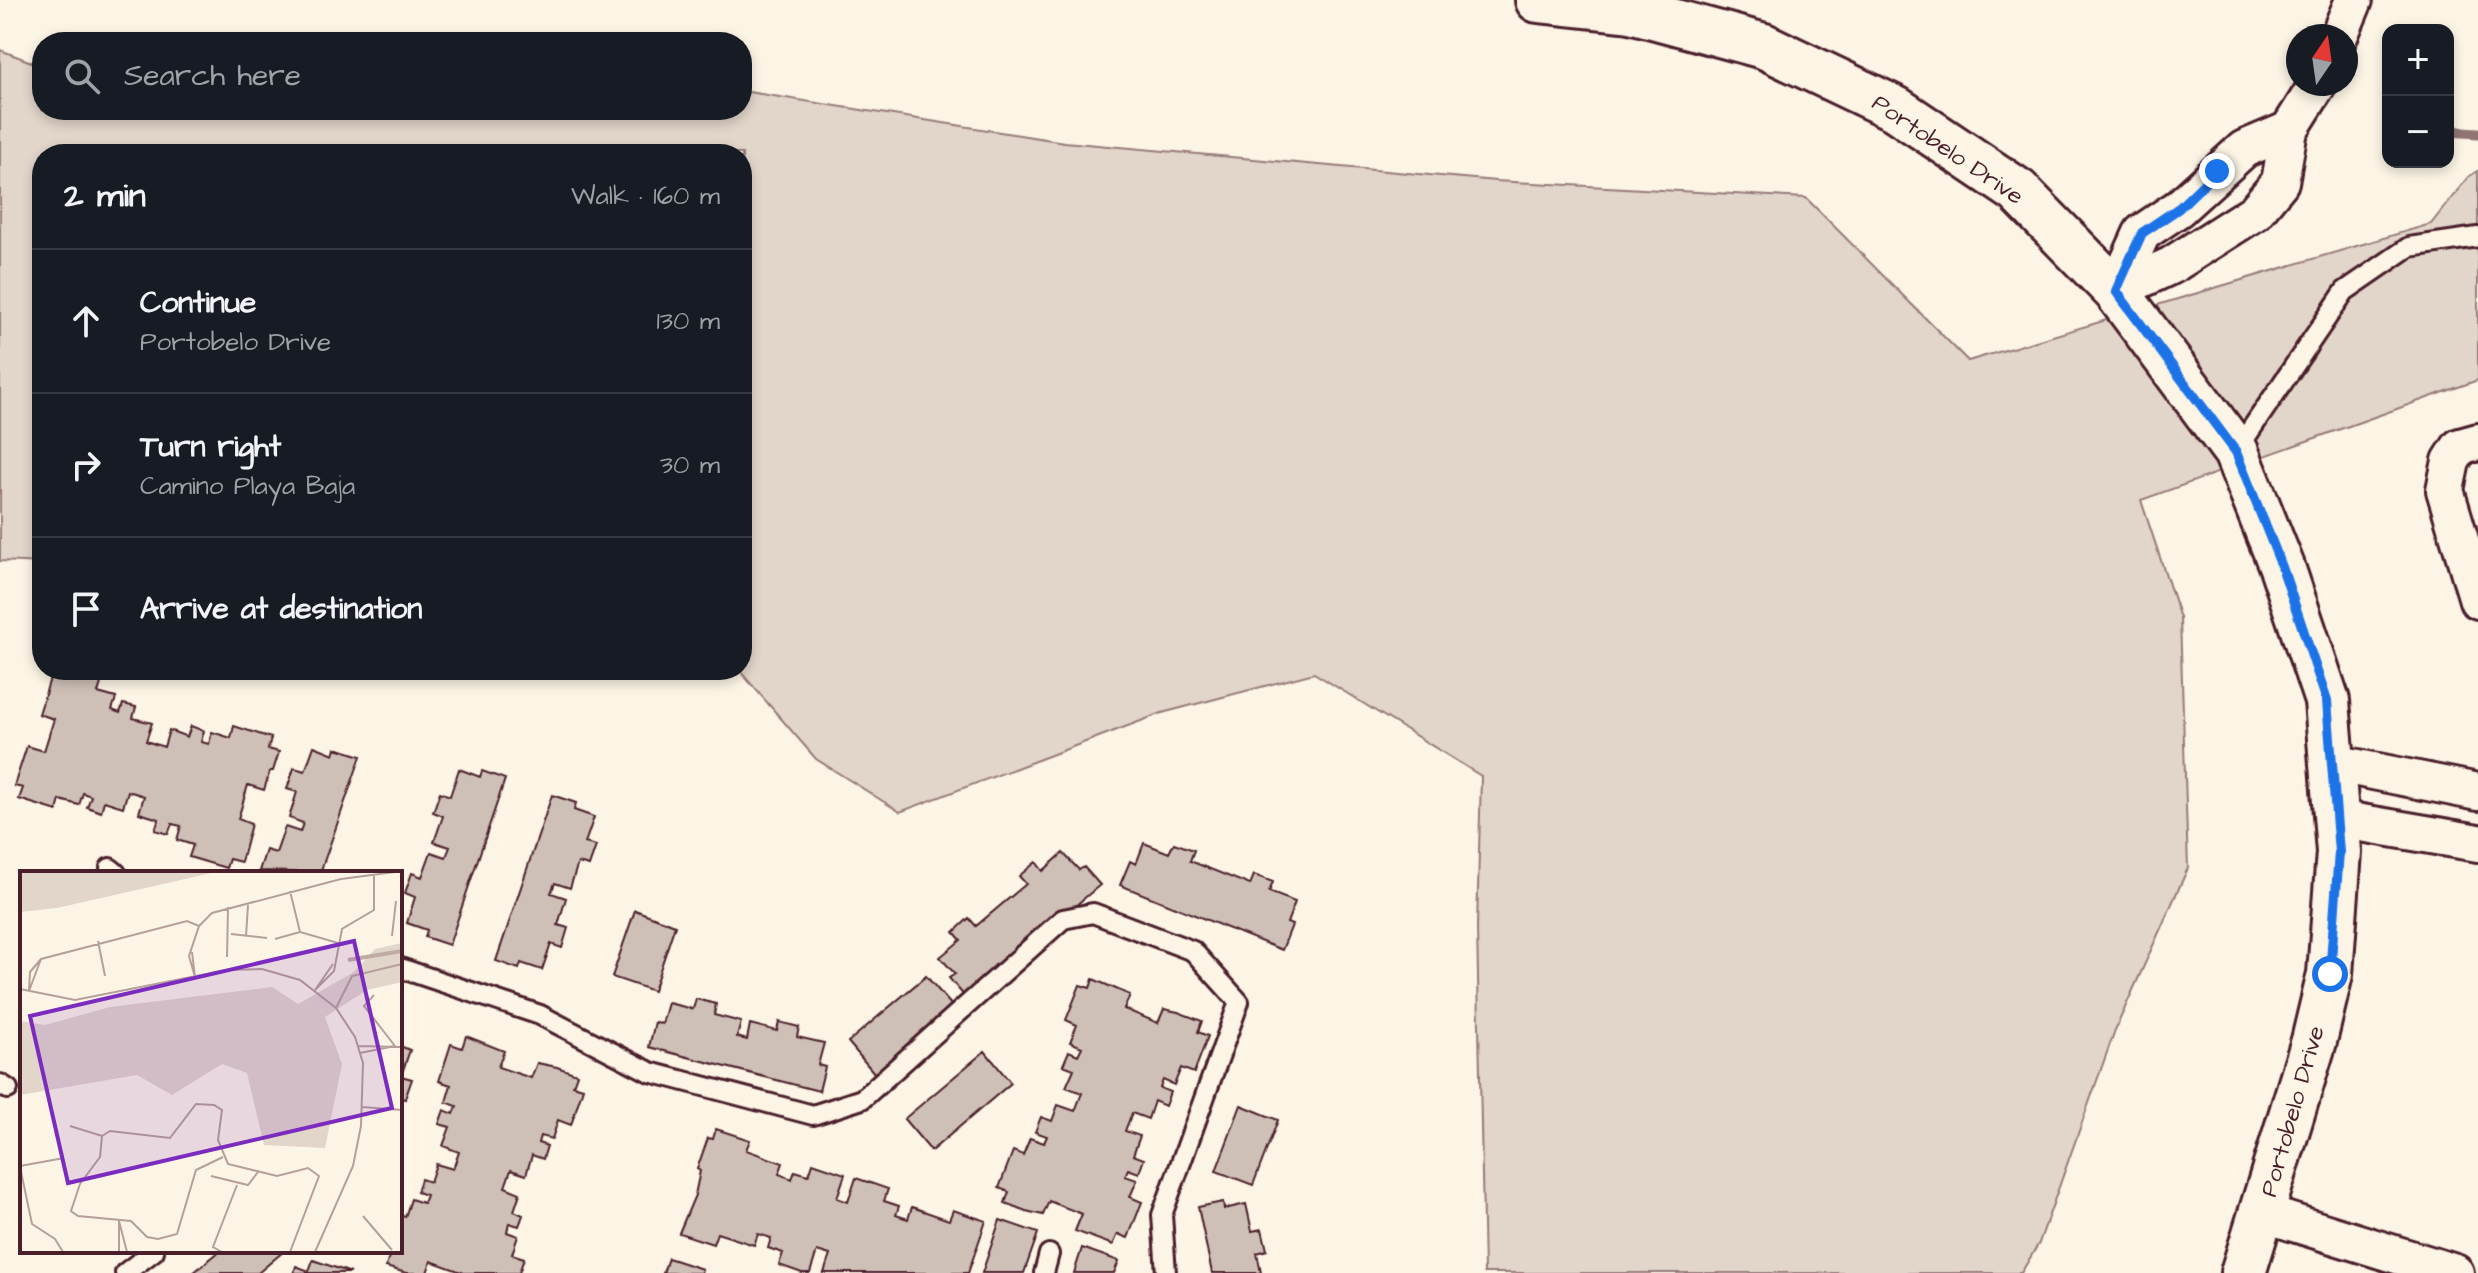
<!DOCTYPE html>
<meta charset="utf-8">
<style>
:root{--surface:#171b24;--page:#20242c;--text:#f1f3f6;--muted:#9ea1a6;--line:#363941}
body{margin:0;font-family:"Architects Daughter",sans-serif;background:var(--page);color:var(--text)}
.controls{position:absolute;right:24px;top:24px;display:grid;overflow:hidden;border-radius:16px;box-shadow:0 4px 12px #0003}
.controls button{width:72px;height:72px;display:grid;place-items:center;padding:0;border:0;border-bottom:2px solid var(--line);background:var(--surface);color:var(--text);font:40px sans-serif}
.compass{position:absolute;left:2286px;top:24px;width:72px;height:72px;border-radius:50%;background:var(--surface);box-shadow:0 4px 12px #0003;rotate:13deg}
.stop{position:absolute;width:24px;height:24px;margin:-18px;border:6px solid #1a73e8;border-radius:50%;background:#fff}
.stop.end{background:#1a73e8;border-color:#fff;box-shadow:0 2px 8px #0008}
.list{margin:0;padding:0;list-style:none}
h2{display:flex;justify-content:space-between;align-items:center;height:104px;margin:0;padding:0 32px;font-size:34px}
h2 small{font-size:26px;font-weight:400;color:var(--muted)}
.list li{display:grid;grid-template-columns:52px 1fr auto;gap:24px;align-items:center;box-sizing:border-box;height:144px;padding:0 32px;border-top:2px solid var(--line)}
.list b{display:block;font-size:30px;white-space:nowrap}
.list p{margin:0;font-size:26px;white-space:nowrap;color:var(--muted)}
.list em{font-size:26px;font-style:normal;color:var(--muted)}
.icon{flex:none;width:44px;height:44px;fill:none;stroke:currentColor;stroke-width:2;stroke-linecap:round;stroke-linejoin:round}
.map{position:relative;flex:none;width:2478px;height:1273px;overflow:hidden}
.search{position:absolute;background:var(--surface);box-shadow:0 4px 12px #0003;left:32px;top:32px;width:720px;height:88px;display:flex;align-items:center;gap:20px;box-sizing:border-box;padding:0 28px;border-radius:32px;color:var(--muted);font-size:30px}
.panel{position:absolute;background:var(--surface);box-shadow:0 4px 12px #0003;left:32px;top:144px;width:720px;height:536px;border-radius:32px}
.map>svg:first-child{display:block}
</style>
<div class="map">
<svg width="2478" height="1273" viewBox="0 0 2478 1273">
<rect width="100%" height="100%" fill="#fcf5e5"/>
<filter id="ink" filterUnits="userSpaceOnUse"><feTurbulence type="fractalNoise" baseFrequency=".0125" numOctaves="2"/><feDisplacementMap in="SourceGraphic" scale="16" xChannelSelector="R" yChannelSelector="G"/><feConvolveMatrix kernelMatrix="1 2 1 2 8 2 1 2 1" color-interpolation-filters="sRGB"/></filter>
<g filter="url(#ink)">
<path fill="#e2d5ca" stroke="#967a7a" stroke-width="2" d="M0,50L42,66V110H742V91L1064,142L1496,181L1806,198L1968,361L2431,224L2468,177L2478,171V380L2141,500L2180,618L2188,868L2115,1030L2039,1243L2021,1273H1484L1477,927L1481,776L1314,673L1162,713L900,812L816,759L739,670H742V154H42V563L0,561Z"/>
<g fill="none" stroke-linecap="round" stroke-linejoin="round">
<path stroke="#917474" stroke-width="11" d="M2448,131L2478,133"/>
</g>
<path fill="#cfc0b7" stroke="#4a1f2b" stroke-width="2" d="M64,670L102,680L98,693L116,698L112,710L120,713L123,704L136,707L133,718L152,723L146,741L164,747L169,730L187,737L191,726L204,731L201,742L209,744L212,732L231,738L234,726L271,738L268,749L279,752L273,771H270L264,790L248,785L238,819L251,824L241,862L229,859L226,868L189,857L193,845L177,840L181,826L172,824L168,834L155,830L159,819L139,813L144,796L128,791L123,807L104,801L101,812L87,807L91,796L83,793L79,805L60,800L57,811L19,799L23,788L14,786L27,746L44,751L54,719L39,714L51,675L62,678Z
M314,746L334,754L336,748L361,756L320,873L259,871L266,850L276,853L285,827L300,832L303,823L289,818L297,792L287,789L294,768L305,771Z
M459,769L480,777L482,771L505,779L449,945L425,937L427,930L407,923L415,897L405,893L412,873L422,877L431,852L446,857L450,847L434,842L443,816L433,812L440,792L450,796Z
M552,795L576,803L574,810L594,817L585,843L596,846L589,866L578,863L570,888L555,883L551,893L566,898L558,925L568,928L562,948L551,944L542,970L521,963L519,969L496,961Z
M1144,843L1169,853L1174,843L1194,850L1190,861L1250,885L1254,875L1273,882L1269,892L1295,902L1287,923L1292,925L1282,950L1120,885L1130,861L1136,864Z
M1063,853L1079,870L1084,867L1100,885L966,998L949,978L955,974L940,957L961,940L954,932L969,918L976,926L1026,884L1019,876L1036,862L1043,871Z
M635,910L675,925L653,991L612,977Z
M926,976L953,1007L875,1074L848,1042Z
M1093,979L1130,995L1124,1009L1158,1023L1164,1009L1178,1012L1202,1021L1198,1032L1208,1036L1194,1073L1181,1068L1174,1085L1163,1080L1160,1088L1170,1092L1165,1106L1154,1101L1148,1119L1132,1113L1125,1131L1140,1136L1133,1155L1144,1159L1139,1173L1128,1169L1125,1176L1137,1180L1130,1197L1142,1202L1128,1238L1118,1234L1113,1245L1075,1231L1082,1214L1049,1201L1043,1215L1026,1211L1005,1203L1009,1192L999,1188L1013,1151L1023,1155L1030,1138L1044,1143L1047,1136L1035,1132L1041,1117L1052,1121L1058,1105L1075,1111L1082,1093L1066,1087L1074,1069L1063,1065L1069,1051L1078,1055L1082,1047L1070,1042L1077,1025L1066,1020L1080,985L1090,988Z
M696,999L716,1004L714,1015L741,1022L737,1037L747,1040L750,1024L777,1031L779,1022L799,1027L797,1037L824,1043L818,1065L825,1067L819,1091L649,1047L655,1022L662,1024L668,1003L693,1009Z
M466,1036L504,1051L498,1067L531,1078L537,1063L557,1067L577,1074L573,1085L583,1088L571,1125L558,1120L552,1139L540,1136L538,1143L547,1146L543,1159L532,1155L526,1175L511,1170L505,1187L520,1193L514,1211L523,1215L519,1226L509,1223L507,1232L518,1236L512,1254L524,1258L519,1273H464L431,1261L427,1273H406L386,1267L390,1253L383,1251H400V1215L405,1217L411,1199L423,1203L426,1195L417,1192L421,1179L430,1182L436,1164L453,1169L459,1152L443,1146L450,1127L439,1124L444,1110L454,1114L457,1106L446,1102L451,1085L439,1081L451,1044L462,1048Z
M400,1046L410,1050L401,1076L412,1079L405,1099L400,1098Z
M985,1051L1011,1083L931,1151L904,1119Z
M1241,1105L1278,1120L1253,1185L1216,1171Z
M716,1129L750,1140L746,1150L783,1163L779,1174L792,1179L795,1171L809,1175L813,1163L845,1174L837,1198L848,1202L856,1178L888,1189L884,1201L899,1206L896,1215L908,1219L912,1207L949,1220L953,1210L986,1221L968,1273H824L830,1255L817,1251L810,1273H802L779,1265L783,1253L768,1248L771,1238L758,1234L754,1245L717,1233L713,1244L679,1233L695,1195L700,1171L697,1169L708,1138L713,1139Z
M1223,1202L1224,1209L1246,1204L1252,1231L1262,1229L1267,1250L1257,1253L1261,1273H1212L1198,1207Z
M1000,1220L1038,1233L1024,1273H982Z
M1082,1248L1119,1261L1114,1273H1074Z
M220,1251H284L258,1273H193Z
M668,1258L702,1269L701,1273H663Z
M313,1260L351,1273H294L296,1266L309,1271Z"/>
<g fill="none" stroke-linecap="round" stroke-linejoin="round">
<g stroke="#4a1f2b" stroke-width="24">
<path id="lane" d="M2237,450L2345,291L2409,247L2478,237
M110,868L116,873
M400,968L540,1015L650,1072L813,1115L862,1099L1063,919L1093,913L1193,951L1239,1002L1162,1215L1166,1273
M0,1084L8,1089
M125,1273L154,1251
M1044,1273L1049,1254"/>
</g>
<g stroke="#4a1f2b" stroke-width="42">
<path id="street" d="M2339,36L2354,0
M2116,291L2172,265L2255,212L2280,182L2289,130L2318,84
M2116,291L2142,233L2179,208L2244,149L2289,130
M2478,442L2460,447L2451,461L2445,490L2478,600
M2333,763L2478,792
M2338,819L2478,843
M2262,1213L2455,1273"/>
</g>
<g stroke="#4a1f2b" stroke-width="50">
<path id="secondary" d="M1538,0L1631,10L1764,46L1896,109L2018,191L2116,291L2236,452L2282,567L2327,701L2339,852L2330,974L2314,1041L2243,1273"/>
</g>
<use href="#lane" stroke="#fcf5e5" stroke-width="18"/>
<use href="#street" stroke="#fcf5e5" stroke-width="36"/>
<use href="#secondary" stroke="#fcf5e5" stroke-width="44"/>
</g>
</g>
<g fill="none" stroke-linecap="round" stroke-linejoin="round" filter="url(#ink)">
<path stroke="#1a73e8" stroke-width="10" d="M2217,171L2179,208L2142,233L2116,291L2236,452L2282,567L2327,701L2339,852L2330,974"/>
</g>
<g text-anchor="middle" stroke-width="7" stroke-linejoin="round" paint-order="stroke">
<g font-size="24" fill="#4a1f2b" stroke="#fcf5e5">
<text transform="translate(1948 149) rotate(34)" y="8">Portobelo Drive</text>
<text transform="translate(2292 1111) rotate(-74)" y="8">Portobelo Drive</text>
</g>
</g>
<g transform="translate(20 871)">
<rect width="382" height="382" fill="#fcf5e5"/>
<path d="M196,1L37,37L0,41V3L7,1ZM382,72V111L347,119L305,146L322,193L305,277L244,274L227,202L202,193L152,224L117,204L0,224V150L25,154L90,136L252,116L278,133L334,101L355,78Z" fill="#e2d5ca"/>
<path fill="none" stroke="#c0aca5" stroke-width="4" d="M328,89L382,80"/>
<path fill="none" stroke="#b59f9b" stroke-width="2" d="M270,20L280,61L318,72M211,63L247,67M226,65L228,34M372,65L376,30M255,68L280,61M78,70L85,105M172,81L175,106M207,86L208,36M175,106L169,85L179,55L192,42L321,8L375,1M0,118L55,129L206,99L242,98L280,109L316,137L335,166L343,192L341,255L333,295L295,381M295,119L314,100L322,58L354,39V5M295,119L313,93M9,120L10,101L21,88L167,50L179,55M9,120L21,88M354,124L344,135L375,175M316,137L332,105L382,93M338,175L382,176M340,182L375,175M342,236L382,239M50,255L82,265L90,260L150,267L176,233L194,234L202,239L198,269L208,293L257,305L288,297L299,305L270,381M82,265L80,286L60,313L51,340L58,345L111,350L127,366L138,368L157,363L176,299L203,286M0,295L44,287M0,296L12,353L35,368L43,381M191,305L228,314L238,301M343,345L372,379M99,350L107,381M99,381V350M202,381L193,376L217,314"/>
<path fill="#7b2cbf" fill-opacity="0.15" stroke="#7b2cbf" stroke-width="4" d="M334,70L372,237L48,312L10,145Z"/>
<rect width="382" height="382" fill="none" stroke="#4a1f2b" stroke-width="4"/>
</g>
</svg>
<div class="controls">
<button>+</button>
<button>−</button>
</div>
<svg class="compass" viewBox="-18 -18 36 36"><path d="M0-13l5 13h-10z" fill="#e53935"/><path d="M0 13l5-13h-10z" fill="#9ea1a6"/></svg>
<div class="stop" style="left:2330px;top:974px"></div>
<div class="stop end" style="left:2217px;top:171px"></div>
<div class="search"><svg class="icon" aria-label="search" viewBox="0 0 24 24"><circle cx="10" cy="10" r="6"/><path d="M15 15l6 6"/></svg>Search here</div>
<section class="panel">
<h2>2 min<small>Walk · 160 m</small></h2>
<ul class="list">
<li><svg class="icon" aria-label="ahead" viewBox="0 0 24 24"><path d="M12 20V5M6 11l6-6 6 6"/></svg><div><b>Continue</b><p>Portobelo Drive</p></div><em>130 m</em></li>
<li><svg class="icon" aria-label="right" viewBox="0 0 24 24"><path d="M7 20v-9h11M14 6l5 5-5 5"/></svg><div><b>Turn right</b><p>Camino Playa Baja</p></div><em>30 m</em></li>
<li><svg class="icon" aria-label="arrive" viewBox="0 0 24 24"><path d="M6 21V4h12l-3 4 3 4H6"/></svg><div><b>Arrive at destination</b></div></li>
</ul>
</section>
</div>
